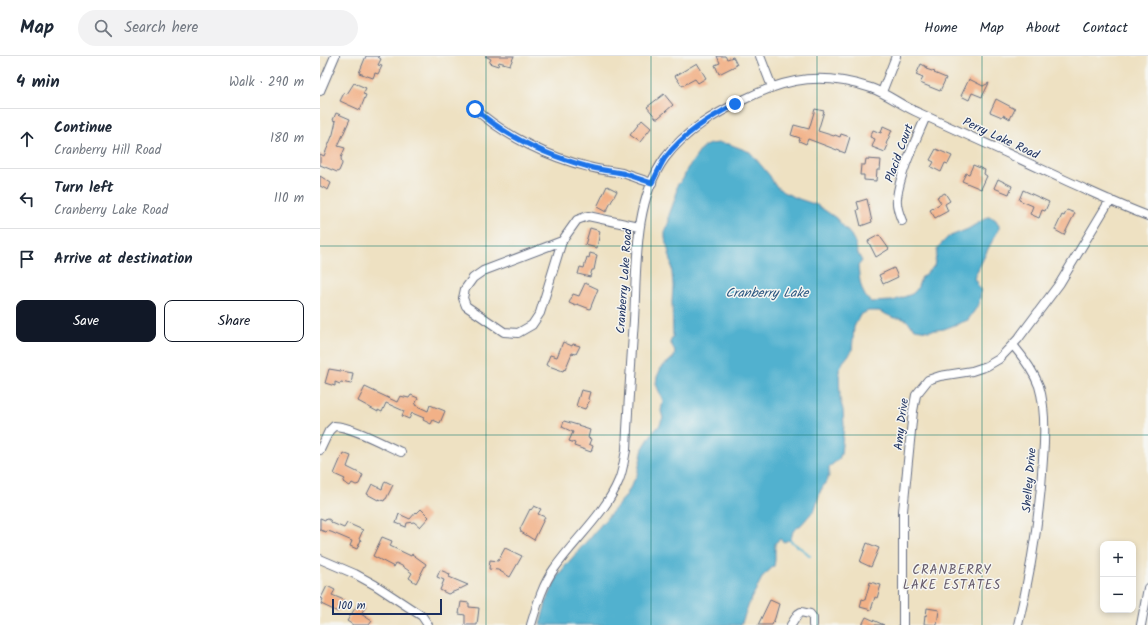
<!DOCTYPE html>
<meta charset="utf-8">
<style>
:root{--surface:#fff;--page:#f2f2f3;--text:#1f2937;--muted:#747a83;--line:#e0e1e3;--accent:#111827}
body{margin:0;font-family:Kalam,sans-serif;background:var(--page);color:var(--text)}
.controls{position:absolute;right:12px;bottom:12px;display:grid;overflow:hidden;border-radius:8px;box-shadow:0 2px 6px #0003}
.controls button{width:36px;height:36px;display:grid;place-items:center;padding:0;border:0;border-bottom:1px solid var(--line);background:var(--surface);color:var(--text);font:20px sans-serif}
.scale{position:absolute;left:12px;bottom:10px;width:110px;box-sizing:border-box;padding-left:4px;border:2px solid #1b2f5e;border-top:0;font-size:11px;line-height:14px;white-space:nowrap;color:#1b2f5e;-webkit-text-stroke:3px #f6f6f2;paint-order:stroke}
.stop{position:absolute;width:12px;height:12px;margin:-9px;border:3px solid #1a73e8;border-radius:50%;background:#fff}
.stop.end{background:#1a73e8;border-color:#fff;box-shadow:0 1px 4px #0008}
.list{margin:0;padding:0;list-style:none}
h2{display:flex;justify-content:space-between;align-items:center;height:52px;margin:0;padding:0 16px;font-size:17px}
h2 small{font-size:13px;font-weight:400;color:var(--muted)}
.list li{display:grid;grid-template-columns:26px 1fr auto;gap:12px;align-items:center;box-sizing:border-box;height:60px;padding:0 16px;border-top:1px solid var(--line)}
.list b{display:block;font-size:15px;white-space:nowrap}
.list p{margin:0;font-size:13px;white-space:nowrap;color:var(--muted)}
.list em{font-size:13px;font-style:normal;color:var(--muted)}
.actions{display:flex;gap:8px;padding:12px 16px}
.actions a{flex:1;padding:9px 0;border:1px solid var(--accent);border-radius:8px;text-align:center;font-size:14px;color:var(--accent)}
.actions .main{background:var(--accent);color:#fff}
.icon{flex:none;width:22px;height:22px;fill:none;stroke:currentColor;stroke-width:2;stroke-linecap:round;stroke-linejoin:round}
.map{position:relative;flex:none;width:828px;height:569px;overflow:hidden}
header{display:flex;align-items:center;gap:24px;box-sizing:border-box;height:56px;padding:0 20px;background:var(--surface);border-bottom:1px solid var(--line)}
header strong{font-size:19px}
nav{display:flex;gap:22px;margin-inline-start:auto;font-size:14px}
.search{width:280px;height:36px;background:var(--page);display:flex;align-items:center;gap:10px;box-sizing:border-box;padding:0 14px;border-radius:22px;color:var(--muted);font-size:15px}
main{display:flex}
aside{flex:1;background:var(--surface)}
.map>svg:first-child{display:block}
</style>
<header>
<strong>Map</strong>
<div class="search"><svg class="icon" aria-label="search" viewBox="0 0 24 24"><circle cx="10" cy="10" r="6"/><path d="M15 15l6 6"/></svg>Search here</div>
<nav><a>Home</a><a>Map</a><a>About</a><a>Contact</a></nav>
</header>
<main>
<aside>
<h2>4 min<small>Walk · 290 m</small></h2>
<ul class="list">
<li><svg class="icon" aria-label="ahead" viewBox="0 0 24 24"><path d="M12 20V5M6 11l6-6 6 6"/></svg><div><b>Continue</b><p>Cranberry Hill Road</p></div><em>180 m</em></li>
<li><svg class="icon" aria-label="left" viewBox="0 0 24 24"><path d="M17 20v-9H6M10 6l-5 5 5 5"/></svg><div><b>Turn left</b><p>Cranberry Lake Road</p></div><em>110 m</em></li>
<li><svg class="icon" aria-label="arrive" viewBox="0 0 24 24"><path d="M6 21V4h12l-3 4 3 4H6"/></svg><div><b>Arrive at destination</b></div></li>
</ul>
<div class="actions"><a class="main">Save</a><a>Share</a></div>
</aside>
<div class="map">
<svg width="828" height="569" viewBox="0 0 828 569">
<rect width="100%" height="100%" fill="#f6f6f2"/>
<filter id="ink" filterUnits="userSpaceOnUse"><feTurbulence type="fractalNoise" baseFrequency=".025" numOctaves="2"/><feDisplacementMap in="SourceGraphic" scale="8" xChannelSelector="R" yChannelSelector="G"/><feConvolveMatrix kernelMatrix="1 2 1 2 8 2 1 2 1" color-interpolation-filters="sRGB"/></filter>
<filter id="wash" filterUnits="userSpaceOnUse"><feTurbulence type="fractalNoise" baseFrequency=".012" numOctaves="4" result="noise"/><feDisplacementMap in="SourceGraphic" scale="16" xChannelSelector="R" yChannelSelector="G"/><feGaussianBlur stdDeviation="0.9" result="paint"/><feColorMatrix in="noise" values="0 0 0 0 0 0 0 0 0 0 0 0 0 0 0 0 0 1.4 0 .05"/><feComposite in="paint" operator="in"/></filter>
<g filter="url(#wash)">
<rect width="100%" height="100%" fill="#eee1c2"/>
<path fill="#51b1cf" stroke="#367096" d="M399,87L409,88L430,96L450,120L454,128L463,136L479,143L497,149L516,162L531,179L536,189L537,196L542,205L538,210C539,221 541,240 551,246L573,245L592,238L597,233L601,222L614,210L618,191L628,181L648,173L668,161L673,162L676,164L679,170V173L669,191L654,222L661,235L659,248L648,264L624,273L608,275L595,273L586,264L581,262H574L559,255H548L540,259L534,271L532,295L523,306L519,314L520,343L523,354L524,369L521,398L519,403L509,411V420L500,436L495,453L481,469L473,475L471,483L464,486L460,483L455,487V504L454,510L443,520L430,545L421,569H220L226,547L237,521L246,509L305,441L317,419L323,392L333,376L339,370L343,362L341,355L343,345L336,328L337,321L341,312L354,301C356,294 353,292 350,286L353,281L352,246L353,230L351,205L345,182V176L349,165V159L356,140L357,129L363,123L367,113L383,91L390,88Z"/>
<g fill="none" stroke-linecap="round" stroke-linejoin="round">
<path stroke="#51b1cf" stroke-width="2" d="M469,484L486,496L490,500"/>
</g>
<g id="blocks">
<path fill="#f2b187" d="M46,0H59L58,1L61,3L58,9L62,10L58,18L55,17L53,22L39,17Z
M165,0H194L190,9L179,6L178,10L169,7L171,3Z
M397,0H405L407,3L413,1L417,9L399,18L395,9L400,7Z
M377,7L386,22L378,27L375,23L362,30L355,20Z
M601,8L607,11L606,13L615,16L614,17L626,22L620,35L600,27L603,22L596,19Z
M649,23L663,30L669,27L662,41L652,37L649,44L641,40Z
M34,27L46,32L43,38L46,39L40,54L20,45L24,37L27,38Z
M344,38L353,49L338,62H336L327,51Z
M676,43L695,53L690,63L683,59L682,61L670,56Z
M495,53L504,55L498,75L514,80L515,79L520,81L521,78L530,81L525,97L488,83L486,88L479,85L480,82L471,79L474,69L489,73Z
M16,57L30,63L18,90L25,92L21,102L22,108L19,115L17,116L0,109V98L4,100L13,78L16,65L13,64Z
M322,64L331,72L320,86L310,79Z
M563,70L572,74L566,88L568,89L565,96L552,91L555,83L550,81L553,74L561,77Z
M616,93L632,100L628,108L625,107L621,116L611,111L614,106L610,104Z
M546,103L561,104L560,114H557L556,125L544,124V119H540L541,109H545Z
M653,109L665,114L664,118L667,120L661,133L642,125L646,117L649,118Z
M0,120L11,127L8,134L0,130Z
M678,123L692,130L689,138L674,132Z
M287,130L297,135L286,156L277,151Z
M703,134L729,146L725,155L722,154L719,162L710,158L713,150L699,144Z
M625,137L630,145L625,148L628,155L615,162L610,154L621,147L617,141Z
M547,143L552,166L541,170L537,154L539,153L537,146Z
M747,154L755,157L744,179L735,174L742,159L744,160Z
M270,172L280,175L277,192L265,189Z
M559,179L569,193L556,201L548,185Z
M270,197L277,199L274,214H272L270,221L258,218L260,211L264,212L267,201L269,202Z
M574,212L578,221L563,228L559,219Z
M265,227L278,233L270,253L257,248L256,250L249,247L253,238L259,240Z
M243,286L252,290L253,288L260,290L256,298L252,297L245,314L244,313L243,315L226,309L230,299L237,301Z
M9,313L33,317L31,328L21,326L20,328L15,326V330L5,327Z
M45,331L77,346L80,340L89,342L91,339L98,342L95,349L108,355L110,349L125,355L120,367L113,364L111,368L103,364L104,362L92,357L89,363L82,360L84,355L66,347L62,356L58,354V356L38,345Z
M261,334L270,336L268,343L270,344L265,353L256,350Z
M244,365L264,371V372L270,374L268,382L271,383L269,388L273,390L271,396L254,390L255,387L249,385L253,376L242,371Z
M23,397L31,400L27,411L43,419L39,428L36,429L32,427L30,430L23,426L25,423L14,418Z
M65,425L73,429L66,443H65L64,445L59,443L58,444L47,438L52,428L62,433Z
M214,450L221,453L218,458L225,461L214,484L201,476L200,473L210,453L211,454Z
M101,453L109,461L100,471L94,466L87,467L86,471L76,467L79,458L90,463L96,456L97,457Z
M0,462L5,464L8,463L10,464L12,467L24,472L27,467L43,474L39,483L41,484L37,493L30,490L32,485L11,476L7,475L6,476L0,474Z
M62,481L72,485L70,490L91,500L92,498L106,508L96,527L89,522L92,517L82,510L76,507L74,511L53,500Z
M547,487L559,492L551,511L540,506Z
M185,492L202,500L190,521L178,514L169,513L170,504L178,505Z
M120,514L130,518L129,521L148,529L140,533L139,532L138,534L128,538L120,534L124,524L117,521Z
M550,526L561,529L557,542L555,541L551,554L540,551L542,543L545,544Z
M7,530L15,534L12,539L24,544L18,556L1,548L3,543L1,542Z
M450,544L459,548L455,562L452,569H438Z
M39,546L46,550L41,558L52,565L49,569H33L27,565Z
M141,546L149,547V551L159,552L157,569H145V559L139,558Z
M607,552L619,554L617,569L604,568L605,559L606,560Z
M546,561L564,569H542Z"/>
</g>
</g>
<g filter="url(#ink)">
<use href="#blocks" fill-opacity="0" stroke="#656d81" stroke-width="1"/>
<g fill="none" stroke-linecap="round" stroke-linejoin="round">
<g stroke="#656d81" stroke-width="10">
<path id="minor" d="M440,0L452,31
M0,35L15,0
M562,36L576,0
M155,53C187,81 228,101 269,111C280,114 291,115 302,117C312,120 322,124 332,127
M582,165C579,158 576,150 577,142C580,116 596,84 606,60
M242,185L163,215L153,222L145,233L143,242L146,250L184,276L198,277L212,269L220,257L242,185L257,164L268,160L319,171
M693,289C703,301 713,314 719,330C726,353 725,379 723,403C720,458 711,515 698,569
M0,394L9,375L14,370C31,370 65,389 81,396
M0,503L35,518L55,529L102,560L108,569
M211,569C217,549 222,530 234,513C255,483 285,458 299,424C303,414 304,404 306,394C308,351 311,307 314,264C317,212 313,146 345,102C366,74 395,58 425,43C469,21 504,16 551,32C568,38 582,50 599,57C648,79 698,102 747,125C774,137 801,150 828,160
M471,569L478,558L481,556L490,558L493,562V569
M583,569V455L593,355L596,339L608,324L620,320L652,315L667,310L679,303L698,283L740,227L790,144
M821,569L828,532"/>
</g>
<use href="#minor" stroke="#fff" stroke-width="8"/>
</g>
</g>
<g fill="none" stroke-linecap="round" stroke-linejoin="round" filter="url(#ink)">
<path stroke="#1a73e8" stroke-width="5" d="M155,53C187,81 228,100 269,111C280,114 291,115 302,117C312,120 322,124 332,127C336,119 340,110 345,102C363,78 389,62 415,48"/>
</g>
<path fill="none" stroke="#0f766e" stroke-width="1" stroke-opacity="0.55" d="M166,0V569M331,0V569M497,0V569M662,0V569M0,190H828M0,379H828"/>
<g text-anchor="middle" stroke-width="3" stroke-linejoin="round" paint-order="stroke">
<g font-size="12" fill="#1b2f5e" stroke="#f6f6f2">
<text transform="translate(681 82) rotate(25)" y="4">Perry Lake Road</text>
<text transform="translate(579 97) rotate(-70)" y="4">Placid Court</text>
<text transform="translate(304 225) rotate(-86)" y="4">Cranberry Lake Road</text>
<text transform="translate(581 368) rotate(-83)" y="4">Amy Drive</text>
<text transform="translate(709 424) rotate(-85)" y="4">Shelley Drive</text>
</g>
<g font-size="13" font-style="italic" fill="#2b5680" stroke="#f6f6f2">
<text x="447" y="241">Cranberry Lake</text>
</g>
<g font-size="13" letter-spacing="1" fill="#665c6c" stroke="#f6f6f2">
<text x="632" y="518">CRANBERRY<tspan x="632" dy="15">LAKE ESTATES</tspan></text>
</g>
</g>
</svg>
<div class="controls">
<button>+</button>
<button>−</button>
</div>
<div class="scale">100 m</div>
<div class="stop" style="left:155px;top:53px"></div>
<div class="stop end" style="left:415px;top:48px"></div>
</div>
</main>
